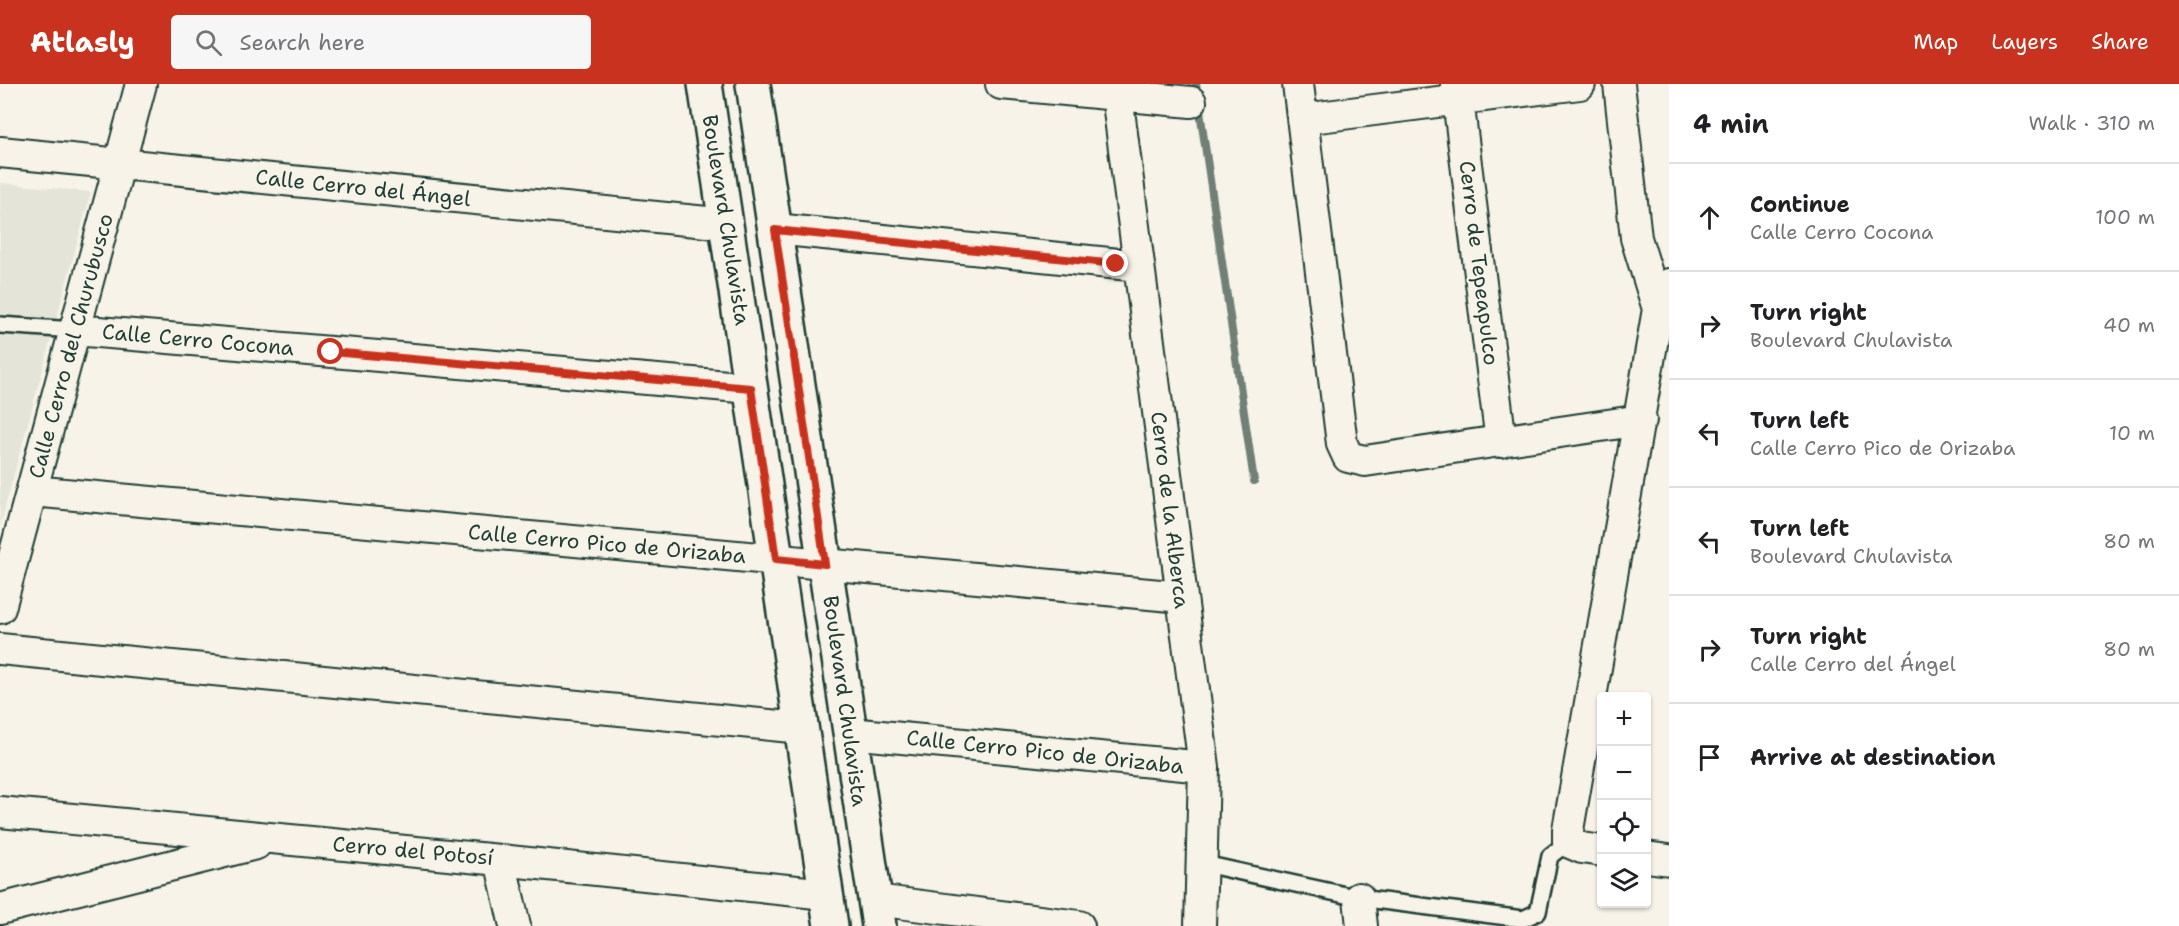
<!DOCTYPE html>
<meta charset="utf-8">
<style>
:root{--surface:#fff;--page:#f6f6f6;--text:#202124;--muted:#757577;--line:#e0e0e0;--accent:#c8321e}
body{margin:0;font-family:"Shantell Sans",sans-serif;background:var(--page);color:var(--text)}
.controls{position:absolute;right:18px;bottom:18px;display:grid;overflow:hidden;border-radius:6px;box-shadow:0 2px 4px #0004}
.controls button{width:54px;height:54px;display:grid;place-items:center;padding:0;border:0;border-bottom:2px solid var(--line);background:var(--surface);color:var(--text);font:30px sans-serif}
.stop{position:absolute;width:18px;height:18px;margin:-14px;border:4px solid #c8321e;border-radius:50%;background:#fff}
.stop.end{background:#c8321e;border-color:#fff;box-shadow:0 2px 6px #0008}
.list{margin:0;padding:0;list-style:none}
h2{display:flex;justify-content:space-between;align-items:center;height:78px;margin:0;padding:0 24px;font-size:26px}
h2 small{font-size:20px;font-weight:400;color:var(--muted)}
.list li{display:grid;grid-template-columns:39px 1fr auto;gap:18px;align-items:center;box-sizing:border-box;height:108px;padding:0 24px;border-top:2px solid var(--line)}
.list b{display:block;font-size:22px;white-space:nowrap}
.list p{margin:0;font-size:20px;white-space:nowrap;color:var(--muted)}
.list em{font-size:20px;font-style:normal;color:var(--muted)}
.icon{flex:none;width:33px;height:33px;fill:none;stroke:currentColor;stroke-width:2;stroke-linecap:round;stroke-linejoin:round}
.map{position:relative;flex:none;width:1669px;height:842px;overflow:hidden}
header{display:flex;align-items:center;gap:36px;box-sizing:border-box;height:84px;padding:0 30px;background:var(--accent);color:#fff}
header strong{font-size:28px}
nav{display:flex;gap:33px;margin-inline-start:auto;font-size:21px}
.search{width:420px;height:54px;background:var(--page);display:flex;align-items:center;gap:15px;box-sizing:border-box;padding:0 21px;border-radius:6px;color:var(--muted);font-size:22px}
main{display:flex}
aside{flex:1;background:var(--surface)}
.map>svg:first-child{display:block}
</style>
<header>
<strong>Atlasly</strong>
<div class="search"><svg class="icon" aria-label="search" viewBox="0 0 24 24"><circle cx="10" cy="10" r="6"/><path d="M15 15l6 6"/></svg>Search here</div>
<nav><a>Map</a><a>Layers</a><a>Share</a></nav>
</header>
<main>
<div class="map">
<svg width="1669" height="842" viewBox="0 0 1669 842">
<rect width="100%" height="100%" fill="#f7f3e8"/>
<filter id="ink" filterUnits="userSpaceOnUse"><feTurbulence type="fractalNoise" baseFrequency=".0167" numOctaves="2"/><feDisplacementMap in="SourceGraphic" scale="12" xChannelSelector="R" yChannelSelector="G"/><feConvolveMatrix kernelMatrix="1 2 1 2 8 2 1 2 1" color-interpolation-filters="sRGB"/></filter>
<g filter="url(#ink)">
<path fill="#e5e4d9" d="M0,99L91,108L0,442Z"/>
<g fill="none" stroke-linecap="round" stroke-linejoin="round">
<path stroke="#6f8077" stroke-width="8" d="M1196,0L1254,397"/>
<g stroke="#1f3d34" stroke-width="20">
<path id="lane" d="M0,241L75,246
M1200,779L1359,814L1523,835L1538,828L1550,772L1568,758"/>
</g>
<g stroke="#1f3d34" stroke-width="34">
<path id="street" d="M1001,0L1191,18
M1298,0L1342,360L1348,373L1365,377L1641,336
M1456,0L1501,358
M1619,0L1636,154L1658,225L1666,226
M1117,11L1204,683L1200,842
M1303,35L1580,0
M0,68L727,140
M775,145L1139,182
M75,246L751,304
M32,407L1182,513
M0,524L141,0
M0,565L801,644
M850,649L1204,683
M0,728L500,776L826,810
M1602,767L1582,764L1568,758V746L1658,225L1669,200
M1646,773L1669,776
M500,776L515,842
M1359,814L1362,842
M875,816L1079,842
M0,825L256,760"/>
</g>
<g stroke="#1f3d34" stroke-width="38">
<path id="secondary" d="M705,0L831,842
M753,0L879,842"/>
</g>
<use href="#lane" stroke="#f7f3e8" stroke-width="15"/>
<use href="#street" stroke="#f7f3e8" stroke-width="30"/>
<use href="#secondary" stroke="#f7f3e8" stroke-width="33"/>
</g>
</g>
<g fill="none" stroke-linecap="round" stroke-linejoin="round" filter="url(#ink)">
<path stroke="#c8321e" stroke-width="8" d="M331,268L751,304L776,475L825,480L775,146L1116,180"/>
</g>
<g text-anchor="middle" stroke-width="4.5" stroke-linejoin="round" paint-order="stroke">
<g font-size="21" fill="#1f3d34" stroke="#f7f3e8">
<text transform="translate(363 104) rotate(6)" y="7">Calle Cerro del Ángel</text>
<text transform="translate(726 136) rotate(81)" y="7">Boulevard Chulavista</text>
<text transform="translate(1479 179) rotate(83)" y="7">Cerro de Tepeapulco</text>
<text transform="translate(198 256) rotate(5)" y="7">Calle Cerro Cocona</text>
<text transform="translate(71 262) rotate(-75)" y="7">Calle Cerro del Churubusco</text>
<text transform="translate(1170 426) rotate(83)" y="7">Cerro de la Alberca</text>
<text transform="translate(607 460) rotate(5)" y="7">Calle Cerro Pico de Orizaba</text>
<text transform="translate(845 617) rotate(82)" y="7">Boulevard Chulavista</text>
<text transform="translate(1045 668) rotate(6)" y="7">Calle Cerro Pico de Orizaba</text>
<text transform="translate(413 767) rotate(5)" y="7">Cerro del Potosí</text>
</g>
</g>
</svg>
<div class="controls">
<button>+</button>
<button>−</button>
<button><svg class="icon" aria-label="locate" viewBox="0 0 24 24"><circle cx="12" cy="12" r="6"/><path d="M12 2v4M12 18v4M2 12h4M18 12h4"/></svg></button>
<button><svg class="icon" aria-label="layers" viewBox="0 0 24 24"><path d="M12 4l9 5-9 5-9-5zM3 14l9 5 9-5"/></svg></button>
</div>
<div class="stop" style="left:331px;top:268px"></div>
<div class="stop end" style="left:1116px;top:180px"></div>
</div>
<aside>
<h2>4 min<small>Walk · 310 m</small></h2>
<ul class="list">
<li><svg class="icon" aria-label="ahead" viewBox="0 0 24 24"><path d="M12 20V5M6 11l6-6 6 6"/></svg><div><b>Continue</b><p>Calle Cerro Cocona</p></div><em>100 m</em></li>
<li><svg class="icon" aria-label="right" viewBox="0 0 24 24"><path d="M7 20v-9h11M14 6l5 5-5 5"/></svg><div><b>Turn right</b><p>Boulevard Chulavista</p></div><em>40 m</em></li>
<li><svg class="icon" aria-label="left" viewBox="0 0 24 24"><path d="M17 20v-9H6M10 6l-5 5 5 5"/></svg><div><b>Turn left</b><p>Calle Cerro Pico de Orizaba</p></div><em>10 m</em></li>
<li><svg class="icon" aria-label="left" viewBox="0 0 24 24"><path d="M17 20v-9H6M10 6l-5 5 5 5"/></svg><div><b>Turn left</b><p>Boulevard Chulavista</p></div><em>80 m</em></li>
<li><svg class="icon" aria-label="right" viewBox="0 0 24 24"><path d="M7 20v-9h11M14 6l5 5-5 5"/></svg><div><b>Turn right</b><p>Calle Cerro del Ángel</p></div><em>80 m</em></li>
<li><svg class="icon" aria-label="arrive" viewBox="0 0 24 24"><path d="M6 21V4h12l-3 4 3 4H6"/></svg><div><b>Arrive at destination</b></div></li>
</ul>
</aside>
</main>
